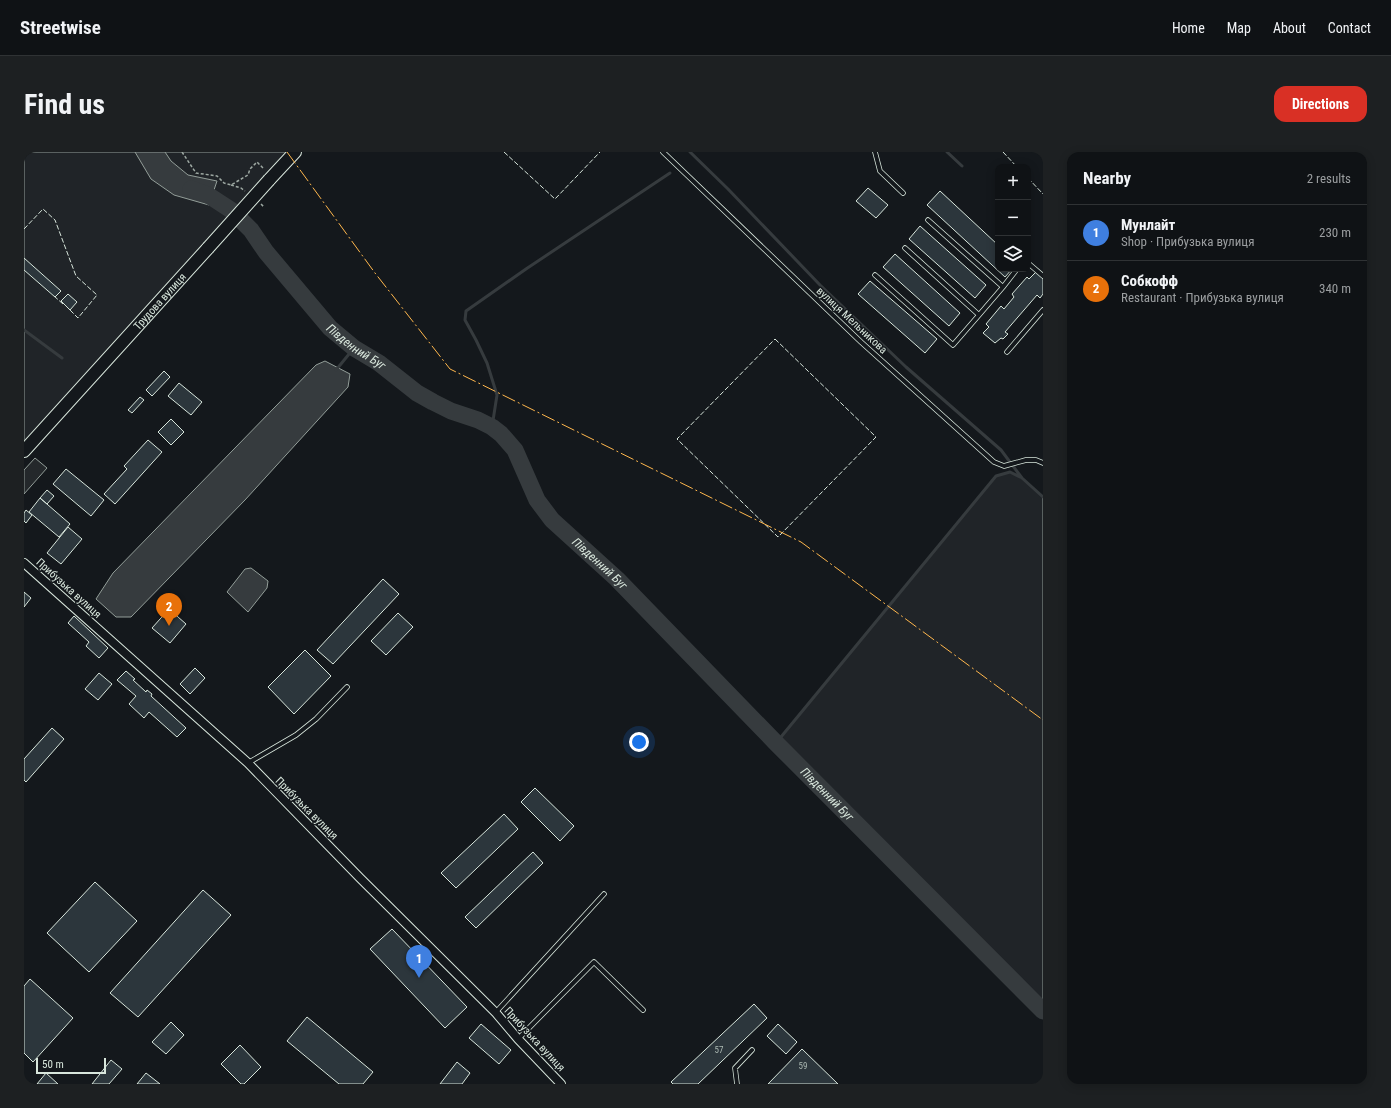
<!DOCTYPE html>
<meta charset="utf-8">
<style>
:root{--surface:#0f1215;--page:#1d2022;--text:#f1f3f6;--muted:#9b9ea0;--line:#2f3234;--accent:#d93025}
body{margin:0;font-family:"Roboto Condensed",sans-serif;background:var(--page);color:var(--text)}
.controls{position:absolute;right:12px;top:12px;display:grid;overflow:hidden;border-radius:8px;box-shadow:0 2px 10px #0003}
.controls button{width:36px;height:36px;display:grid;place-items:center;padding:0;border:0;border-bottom:1px solid var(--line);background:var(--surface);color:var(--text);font:20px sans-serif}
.scale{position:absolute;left:12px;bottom:10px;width:70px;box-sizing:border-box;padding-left:4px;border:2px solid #d8e6dc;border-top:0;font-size:11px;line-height:14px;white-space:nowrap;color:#d8e6dc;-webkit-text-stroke:3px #14181c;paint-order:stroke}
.you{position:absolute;left:615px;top:590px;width:14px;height:14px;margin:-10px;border:3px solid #fff;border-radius:50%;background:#1a73e8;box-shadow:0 0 0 6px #1a73e833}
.badge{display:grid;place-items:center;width:26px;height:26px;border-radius:50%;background:var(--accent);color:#fff;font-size:13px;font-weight:700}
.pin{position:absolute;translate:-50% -33px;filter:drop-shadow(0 1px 2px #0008)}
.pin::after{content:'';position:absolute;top:21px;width:14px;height:12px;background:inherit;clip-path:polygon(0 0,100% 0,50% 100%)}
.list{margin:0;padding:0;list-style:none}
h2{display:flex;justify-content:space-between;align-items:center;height:52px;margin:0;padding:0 16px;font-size:17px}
h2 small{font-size:13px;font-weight:400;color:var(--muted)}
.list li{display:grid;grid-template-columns:26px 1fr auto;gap:12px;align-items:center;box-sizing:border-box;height:56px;padding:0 16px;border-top:1px solid var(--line)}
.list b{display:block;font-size:15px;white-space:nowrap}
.list p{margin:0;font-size:13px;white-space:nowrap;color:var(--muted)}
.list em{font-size:13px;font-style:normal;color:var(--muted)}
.icon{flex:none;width:22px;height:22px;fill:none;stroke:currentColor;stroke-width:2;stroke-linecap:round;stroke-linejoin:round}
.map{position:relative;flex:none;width:1019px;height:932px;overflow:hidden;border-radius:12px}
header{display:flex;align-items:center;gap:24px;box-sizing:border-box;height:56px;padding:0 20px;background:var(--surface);border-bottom:1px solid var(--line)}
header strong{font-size:19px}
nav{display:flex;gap:22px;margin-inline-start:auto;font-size:14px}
.intro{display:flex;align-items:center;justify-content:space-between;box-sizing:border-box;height:96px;padding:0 24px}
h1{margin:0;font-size:28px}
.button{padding:10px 18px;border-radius:12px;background:var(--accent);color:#fff;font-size:14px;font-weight:700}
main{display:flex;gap:24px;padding:0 24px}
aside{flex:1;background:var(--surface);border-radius:12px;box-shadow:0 2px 10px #0003}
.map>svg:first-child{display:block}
</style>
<header>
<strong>Streetwise</strong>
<nav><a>Home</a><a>Map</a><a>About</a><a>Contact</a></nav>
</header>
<div class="intro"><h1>Find us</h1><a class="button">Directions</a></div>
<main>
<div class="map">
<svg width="1019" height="932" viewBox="0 0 1019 932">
<rect width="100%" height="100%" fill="#14181c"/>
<path fill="#202428" stroke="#939e99" d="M0,0H266L0,292Z
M986,320L998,326L1019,345V859L752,591L972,324Z"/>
<path fill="#24282b" stroke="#939e99" d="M11,306L23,316L0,342V318Z"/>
<path fill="#363b3e" stroke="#939e99" d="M111,0H141L147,9L164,23L193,29L185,53L150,43L127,27Z
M301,209L326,222L324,235L221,348L107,465H92L72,447L89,421L292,213Z
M227,416L244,429L243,436L224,460L203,440L221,417Z"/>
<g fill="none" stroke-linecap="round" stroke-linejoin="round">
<path stroke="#363b3e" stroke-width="3" d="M666,0L704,37L796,133L882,215L977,298L998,326L1019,345
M923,0L938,14
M0,178L38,206
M312,218L330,196
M468,275L473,243L463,211L452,188L441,168L442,159L502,117L646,21
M752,591L972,324L986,320L996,325"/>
<path stroke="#363b3e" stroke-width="17" id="s1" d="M167,37L184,43L207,58L227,78L242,100L306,176L330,196L355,211L393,241L409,250L427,259L454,268L468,275L477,282L491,298L513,348L528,368L593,427L752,591L1019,859"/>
</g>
<path fill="#2c363c" stroke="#d8e6dc" d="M844,36L864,53L852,66L832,49Z
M916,39L974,93V117H988L981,125L903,53Z
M896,74L962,133L951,146L885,87Z
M871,102L936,161L925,174L859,115Z
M0,106L37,139L31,145L0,118Z
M1012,120L1019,126V142L1016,146L1013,143L981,180L984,182L979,187L977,186L971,191L959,181L965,175L962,172L977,154L980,157L990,145L988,142L1003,125L1005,127Z
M846,129L913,187L901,201L834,142Z
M44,142L53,150L46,158L37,149Z
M140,219L146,225L128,244L122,238Z
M155,231L178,250L167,263L144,244Z
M116,245L120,248L108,261L104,258Z
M147,267L160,280L147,293L134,280Z
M124,288L138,300L91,352L80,342L103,317L100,314Z
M42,317L80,348L67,364L29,332Z
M23,338L30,344L23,352L16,346Z
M16,346L46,372L35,385L5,360Z
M2,358L8,363L2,371L0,369V361Z
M44,375L58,387L37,412L23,401Z
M359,427L375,442L309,512L293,498Z
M0,440L7,446L0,455Z
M145,457L162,472L146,491L128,476Z
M374,461L389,475L362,503L347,489Z
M50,464L84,496L75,506L62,494L65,490L44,471Z
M281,498L307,524L270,562L244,535Z
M171,516L181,526L166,542L156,532Z
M102,519L111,527L109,528L122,540L123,538L128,542L127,544L162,576L153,585L125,560L120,566L105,552L112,544L93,528Z
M75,521L88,532L74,548L61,537Z
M28,576L40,587L2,630L0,628V607Z
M511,636L550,674L536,689L497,650Z
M480,662L494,677L432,736L417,721Z
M509,700L519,711L452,776L441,765Z
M71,730L113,769L65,820L23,781Z
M179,738L207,763L114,865L86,841Z
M368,777L443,855L421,876L346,797Z
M6,827L49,866L9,910L0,901V834Z
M730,852L743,866L674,932H649L647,930Z
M283,865L349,920L339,932H315L263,889Z
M147,870L160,883L142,902L128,890Z
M457,872L487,898L475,912L445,886Z
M754,872L773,890L762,902L743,884Z
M216,893L237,915L220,932H217L197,912Z
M778,897L814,932H744Z
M87,908L98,917L85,932H68Z
M433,910L446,921L438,932H416Z
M22,921L34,932H13Z
M122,921L136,932H113Z"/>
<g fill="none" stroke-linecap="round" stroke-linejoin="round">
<g stroke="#d8e6dc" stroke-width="5.5">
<path id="lane" d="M639,0L837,190L970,310L980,314L1002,308H1012L1019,311
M851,0L856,19L879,41
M904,68L979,135L993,117
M881,96L955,163L979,135
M1004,111L1019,124
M851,123L929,193L955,163
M983,200L1019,158
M224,611L272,583L292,567L323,535
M472,860L580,742
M494,887L570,810L619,858
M713,932L711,916L728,898"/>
</g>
<g stroke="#d8e6dc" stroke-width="10">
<path id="street" d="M0,411L224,611L336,726L472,861L494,887L537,932"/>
</g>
<g stroke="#d8e6dc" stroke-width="14">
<g id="secondary">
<path d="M245,28L271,0"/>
<path id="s2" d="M0,299L184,96"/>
</g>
</g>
<path stroke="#9da8a2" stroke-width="1.5" stroke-dasharray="3 2" stroke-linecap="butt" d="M158,0L172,21L193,24L200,31L207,33L224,23L226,17L233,10L240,17
M207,33L217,36L221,39
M237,52L240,55"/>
<use href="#lane" stroke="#14181c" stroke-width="4"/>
<use href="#street" stroke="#14181c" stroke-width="8"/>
<use href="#secondary" stroke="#14181c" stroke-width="12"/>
<g stroke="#d8e6dc" stroke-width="14" stroke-linecap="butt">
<path id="secondary-bridge" d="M184,96L245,28"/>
</g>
<use href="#secondary-bridge" stroke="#14181c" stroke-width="12"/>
<path stroke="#d8e6dc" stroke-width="1" stroke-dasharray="5 2" stroke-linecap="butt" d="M480,0L531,47L576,0
M979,0L993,15
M1004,26L1019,42
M0,77L19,57L31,68L52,124L73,143L54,166L45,157
M30,144L39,152
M751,187L852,285L754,385L653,287Z"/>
<path stroke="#ffb74d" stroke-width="1" stroke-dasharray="14 3 2 3" stroke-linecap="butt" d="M263,0L351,121L426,217L777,390L1019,568"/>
</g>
<g text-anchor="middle" stroke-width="3" stroke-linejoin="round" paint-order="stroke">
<g font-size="9" fill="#adbab4">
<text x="695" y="901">57</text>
<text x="779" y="917">59</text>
</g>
<g font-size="11" fill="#d8e6dc" stroke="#14181c">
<text dy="4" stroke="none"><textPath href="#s2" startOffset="202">Трудова вулиця</textPath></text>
<text transform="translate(828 168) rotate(43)" y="4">вулиця Мельникова</text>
<text transform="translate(45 436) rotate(42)" y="4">Прибузька вулиця</text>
<text transform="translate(283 656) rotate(45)" y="4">Прибузька вулиця</text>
<text transform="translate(511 887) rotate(47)" y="4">Прибузька вулиця</text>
</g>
<g font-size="12" font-style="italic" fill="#d8e6dc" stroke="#14181c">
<text dy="4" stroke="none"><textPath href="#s1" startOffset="232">Південний Буг</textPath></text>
<text dy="4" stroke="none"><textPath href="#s1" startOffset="568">Південний Буг</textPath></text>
<text dy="4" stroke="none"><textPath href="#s1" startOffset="892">Південний Буг</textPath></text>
</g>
</g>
</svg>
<div class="controls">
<button>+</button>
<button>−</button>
<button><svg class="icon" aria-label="layers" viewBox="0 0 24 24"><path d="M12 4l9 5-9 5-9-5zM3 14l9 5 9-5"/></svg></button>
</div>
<div class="scale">50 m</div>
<div class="you"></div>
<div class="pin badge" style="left:395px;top:826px;background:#3f7fe0">1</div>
<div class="pin badge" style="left:145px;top:474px;background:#e8710a">2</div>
</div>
<aside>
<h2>Nearby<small>2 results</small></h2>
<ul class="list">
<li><span class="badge" style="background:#3f7fe0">1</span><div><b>Мунлайт</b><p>Shop · Прибузька вулиця</p></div><em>230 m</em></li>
<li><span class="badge" style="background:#e8710a">2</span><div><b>Собкофф</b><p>Restaurant · Прибузька вулиця</p></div><em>340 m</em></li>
</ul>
</aside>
</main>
